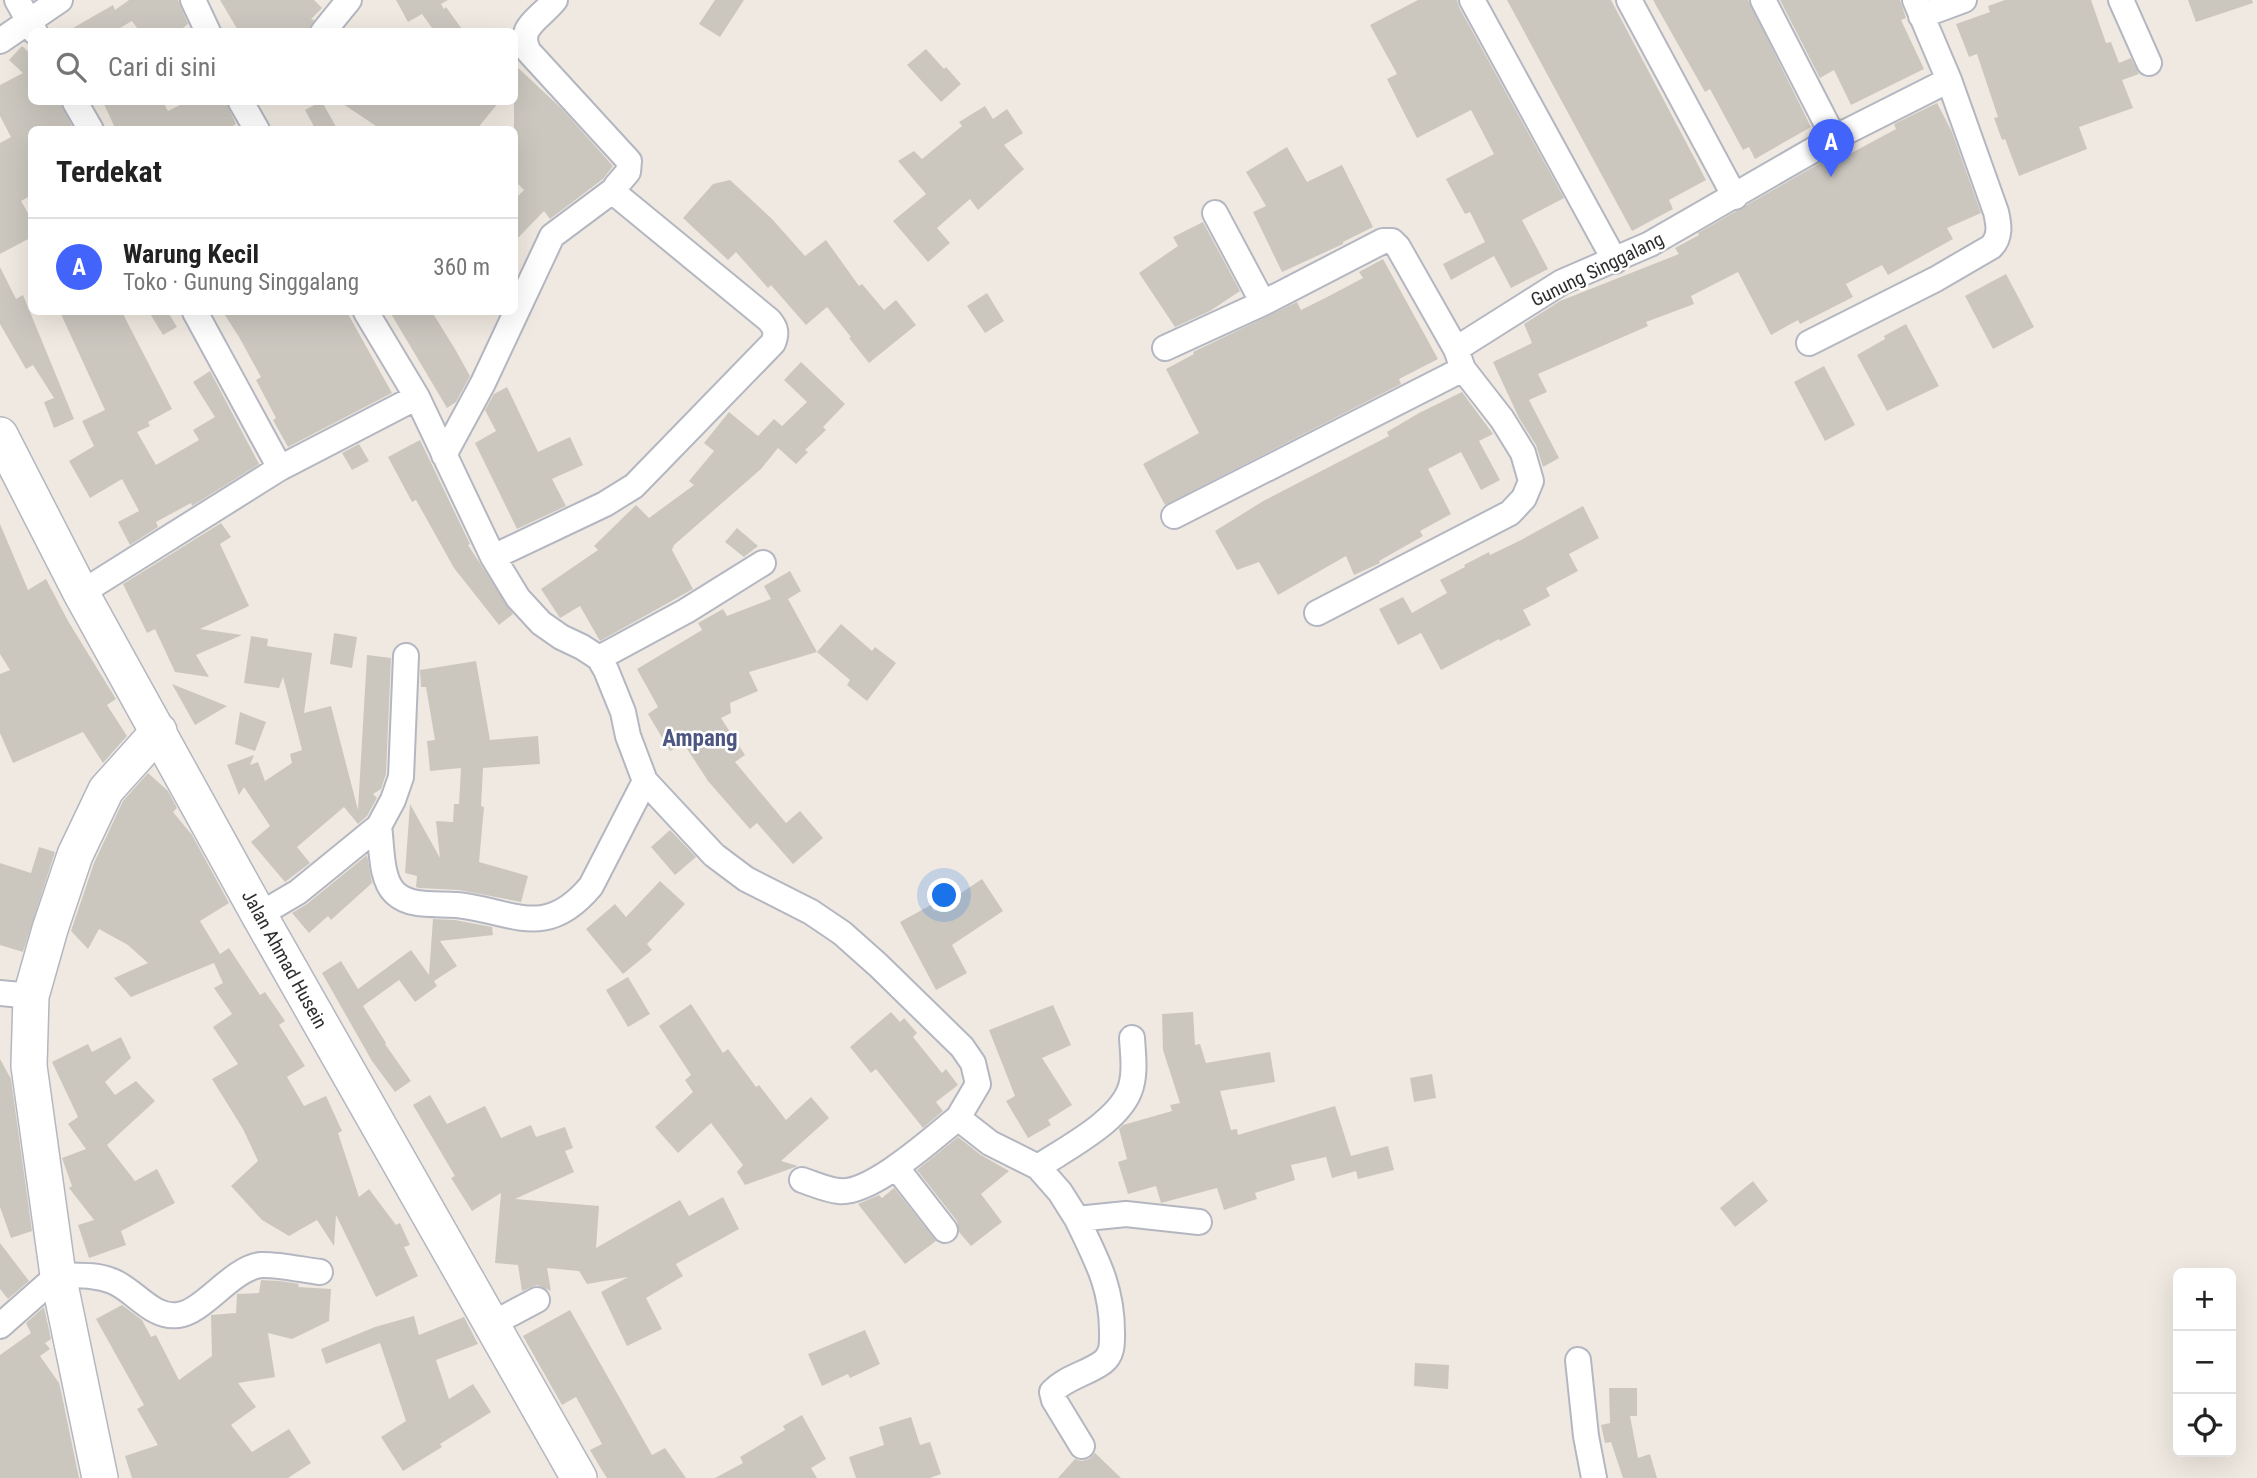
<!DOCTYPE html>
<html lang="id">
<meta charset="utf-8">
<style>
:root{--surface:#fff;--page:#f2f2f2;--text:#222;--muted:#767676;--line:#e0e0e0;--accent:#4264fb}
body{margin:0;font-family:"Roboto Condensed",sans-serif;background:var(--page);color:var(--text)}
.controls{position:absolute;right:21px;bottom:21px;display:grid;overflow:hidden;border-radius:10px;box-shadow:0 7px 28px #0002}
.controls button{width:63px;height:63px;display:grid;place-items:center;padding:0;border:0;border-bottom:2px solid var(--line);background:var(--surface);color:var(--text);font:35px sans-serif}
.you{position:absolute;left:945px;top:896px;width:24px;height:24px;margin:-18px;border:5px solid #fff;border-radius:50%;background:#1a73e8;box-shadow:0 0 0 10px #1a73e833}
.badge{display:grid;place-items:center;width:46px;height:46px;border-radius:50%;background:var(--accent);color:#fff;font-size:23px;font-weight:700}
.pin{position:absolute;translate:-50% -58px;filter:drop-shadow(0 2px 4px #0008)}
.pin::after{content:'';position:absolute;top:37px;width:24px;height:21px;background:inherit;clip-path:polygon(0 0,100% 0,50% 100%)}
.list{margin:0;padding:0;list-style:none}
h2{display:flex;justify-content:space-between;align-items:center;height:91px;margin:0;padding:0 28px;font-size:30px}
h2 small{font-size:23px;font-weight:400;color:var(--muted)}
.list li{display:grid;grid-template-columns:46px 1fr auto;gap:21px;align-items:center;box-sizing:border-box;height:98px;padding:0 28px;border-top:2px solid var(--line)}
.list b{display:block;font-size:26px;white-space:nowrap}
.list p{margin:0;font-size:23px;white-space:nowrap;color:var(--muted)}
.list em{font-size:23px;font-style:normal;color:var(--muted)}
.icon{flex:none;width:38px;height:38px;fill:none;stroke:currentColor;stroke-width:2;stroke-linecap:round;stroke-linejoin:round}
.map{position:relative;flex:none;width:2257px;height:1478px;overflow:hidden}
.search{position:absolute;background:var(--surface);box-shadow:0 7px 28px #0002;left:28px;top:28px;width:490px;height:77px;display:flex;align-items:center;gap:18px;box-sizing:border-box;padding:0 24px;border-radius:10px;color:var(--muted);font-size:26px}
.panel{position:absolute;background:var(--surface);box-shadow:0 7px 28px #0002;left:28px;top:126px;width:490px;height:189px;border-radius:10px}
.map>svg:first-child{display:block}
</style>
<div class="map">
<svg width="2257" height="1478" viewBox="0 0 2257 1478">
<rect width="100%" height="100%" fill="#efe9e1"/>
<path fill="#cbc7bf" d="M129,0H178L188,24L178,32H140L132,21L113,32H66L113,5L115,10Z
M220,0H314L322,8L311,19L314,20L308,32H239Z
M396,0H448L441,4L444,9L446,7L464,32H435L422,14L408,22Z
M715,0H744L720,37L699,24Z
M1418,0H1457L1459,7L1564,198L1522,220L1548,269L1511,288L1494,256L1451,280L1443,264L1485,242L1470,212L1465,214L1446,179L1494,154L1471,110L1417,138L1403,111L1387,79L1397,74L1370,25Z
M1507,0H1611L1706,180L1669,200L1673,209L1632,231Z
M1653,0H1748L1811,127L1755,159L1749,147L1743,150L1710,89L1705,92Z
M1780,0H1900L1906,18L1901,20L1924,69L1851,105L1834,70L1820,78Z
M2005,0H2091L2106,43L2111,42L2119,63L2131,58L2139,74L2122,80L2133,108L2079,127L2087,149L2019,176L2005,139L2002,140L1994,118L1998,117L1977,54L1969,57L1956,24L1990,12L1988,6Z
M2188,0H2252L2253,3L2196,22Z
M22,46L32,55V102H60L74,130H32V195L21,201L32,220V237L0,254V143L11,137L0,116V85L23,73L9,60Z
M926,49L944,69L946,67L961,84L941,102L907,65Z
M514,64L562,109L613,166L603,179L550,219L544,211L514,242V200L524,190L514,180Z
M103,102H163L168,111L186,102H226L236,124L225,130H116Z
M320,102H322L338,130H316L305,110Z
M340,102H499L476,130H382Z
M1937,103L1952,132L1981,213L1947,228L1953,239L1888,275L1882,265L1846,284L1853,297L1800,324L1798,320L1771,335L1738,272L1691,296L1694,304L1646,322L1648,326L1538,374L1547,392L1529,400L1559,458L1543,467L1536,445L1519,418L1493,362L1532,343L1524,324L1560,301L1679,254L1675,248L1699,235L1698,233L1841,151L1844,157L1896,129L1894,124Z
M985,106L993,119L1007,109L1023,133L1004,145L1024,169L978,210L970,199L937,228L950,243L928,262L893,221L926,194L898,161L914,151L922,159L962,126L959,122Z
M1287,147L1307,182L1342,165L1373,227L1343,242V244L1282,272L1253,212L1266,206L1246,172Z
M730,180L772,219L805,256L826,240L859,286L862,284L884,310L896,300L916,325L869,363L849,338L851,337L827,307L806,325L771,285L768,288L736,252L728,260L683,218L713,184Z
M1203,222L1240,291L1210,311L1175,327L1139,273L1178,246L1173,237Z
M1383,259L1438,359L1399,379L1401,384L1165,505L1143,464L1199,433L1166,369L1194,354L1193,352L1297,302L1301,310L1329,296L1363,278L1359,272Z
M0,267L16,299L23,295L74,419L54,428L44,402L54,398L33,365L26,369L0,324Z
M2006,274L2034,327L1993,349L1965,296Z
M987,293L1004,321L985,333L967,306Z
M60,312H122L172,409L148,422L150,426L137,432L156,465L199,440L193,430L215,417L193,382L210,371L259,464L192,506L191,503L156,522L158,527L130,545L118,522L139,511L122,479L90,498L69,461L94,446L82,421L105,410Z
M149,312H168L177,327L163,335Z
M223,312H347L392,393L288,447L273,420L276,418L256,380L261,377L239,337Z
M390,312H432L455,349L470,376L456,402L447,408Z
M1906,324L1939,386L1887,411L1857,355L1885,339L1884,336Z
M801,362L845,404L823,427L826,430L805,450L808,452L796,464L778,448L761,469L674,545L672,550L693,589L600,641L580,606L560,618L541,589L598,550L594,546L636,505L649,518L694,485L689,481L714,451L704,443L729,412L758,436L774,419L782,426L807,402L784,380Z
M1824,366L1855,425L1825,441L1794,382Z
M507,387L538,452L570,437L583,465L552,479L566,506L517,529L475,443L496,431L485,410L494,394Z
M1462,392L1493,434L1479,441L1500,480L1481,490L1461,452L1428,469L1451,514L1420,531L1423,536L1379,561L1380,563L1354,575L1346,556L1278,595L1259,562L1237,570L1215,531L1265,500L1389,436L1387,432L1419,413Z
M420,440L470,544L468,545L513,614L499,625L454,568L416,500L412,502L388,457Z
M359,444L369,461L352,470L342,453Z
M1583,506L1599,538L1569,554L1578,571L1546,588L1550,596L1523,610L1531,625L1500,641L1499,639L1441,670L1421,633L1398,645L1379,609L1403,597L1412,613L1447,593L1440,580L1465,567L1464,565L1489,552L1490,555L1521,540Z
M221,523L231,537L220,544L249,606L200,629L242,635L196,655L209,677L175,672L155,629L147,633L123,584Z
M0,524L28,590L46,579L68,621L116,699L107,705L127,736L103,763L83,732L13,763L0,733V674L10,670L0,654Z
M737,528L758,546L744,557L725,542Z
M790,571L801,591L788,599L817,652L749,672L758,691L730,703L731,713L721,718L745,755L735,762L786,823L800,811L823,838L793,864L757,823L750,829L708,781L684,744L670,751L648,714L658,707L637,669L702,630L698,623L723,609L727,616L771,599L764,586Z
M841,624L872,651L875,647L896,663L867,701L847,685L850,680L817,652Z
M334,633L357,637L352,668L330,664Z
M251,636L268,639L267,646L312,653L304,713L331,706L358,810L367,655L391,658L386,774L381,789L373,794L377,798L367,816L358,824L344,807L297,847L310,863L285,882L251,842L270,826L244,787L239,795L227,765L254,755L250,765L258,762L265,781L292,763L290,754L302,750L283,677L279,688L244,683Z
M476,661L490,740L538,736L540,764L483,768L481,806L484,807L479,862L528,876L521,902L459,890L419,888L416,887L417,876L405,873L410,804L440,858L436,821L453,822L454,804H459L461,768L430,771L427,741L435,740L426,687H421L420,670Z
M172,684L227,706L195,725Z
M240,712L266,722L255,751L235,744Z
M148,773L168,791L177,808L173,812L192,835L229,903L200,921L220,954L229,948L260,995L265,992L285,1021L279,1025L305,1066L287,1077L304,1106L326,1096L342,1131L338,1133L359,1197L369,1189L396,1225L400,1223L410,1245L404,1247L418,1276L376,1297L336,1215L334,1246L317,1220L289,1236L262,1220L231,1186L258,1161L243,1129L212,1079L238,1064L213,1027L232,1014L214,988L223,983L214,963L131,997L114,978L148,963L128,945L99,929L88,949L71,931L94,863L123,801Z
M670,830L696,857L675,875L651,847Z
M39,847L55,852L23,952L0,945V863L31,873Z
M367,855L372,883L331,920L328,916L309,933L292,913L307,904Z
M982,879L1003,911L952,945L967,973L936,990L900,922L931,905L934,911Z
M660,881L685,904L647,944L652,950L623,974L586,929L615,904L626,917Z
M433,919L455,920L492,927L493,935L440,941L457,966L434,981L437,986L415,1002L399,980L363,1006L386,1043L385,1044L411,1081L395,1092L372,1061L322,973L341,961L358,989L411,950L429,975Z
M628,977L650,1014L628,1027L606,990Z
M691,1004L723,1053L728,1049L756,1087L759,1085L786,1120L811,1097L829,1118L781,1161L798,1166L745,1185L737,1172L743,1165L711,1123L678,1153L655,1127L693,1092L685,1080L691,1075L659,1026Z
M1053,1005L1071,1045L1042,1058L1072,1105L1048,1120L1051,1125L1028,1138L1006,1101L1015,1096L989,1030Z
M891,1012L900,1022L904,1018L917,1033L913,1037L942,1073L946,1069L958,1085L936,1102L943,1111L923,1128L876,1069L871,1073L850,1047Z
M1193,1012L1195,1045L1200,1044L1206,1063L1270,1052L1275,1082L1220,1091L1231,1130L1237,1129L1238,1135L1335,1106L1351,1156L1388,1146L1394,1170L1358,1179L1356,1171L1332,1178L1326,1157L1291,1165L1295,1180L1255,1193L1257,1199L1224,1210L1217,1188L1161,1203L1156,1186L1128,1194L1118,1162L1127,1159L1119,1129L1123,1125L1172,1111L1170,1105L1180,1103L1163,1050L1162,1014Z
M121,1037L131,1058L105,1082L115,1095L136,1081L155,1101L107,1145L135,1181L157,1169L175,1203L121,1231L126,1245L89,1258L78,1225L94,1220L69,1188L72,1186L62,1158L86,1149L68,1124L78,1117L52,1062L88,1044L92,1052Z
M0,1059L11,1079L32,1231L11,1238L0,1207Z
M1432,1074L1436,1098L1414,1102L1410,1078Z
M430,1095L447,1124L485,1106L501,1138L531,1125L536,1137L565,1127L573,1148L565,1151L574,1172L515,1199L599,1206L596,1248L680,1200L689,1216L723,1197L739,1229L676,1264L683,1276L646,1298L662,1329L627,1346L601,1292L628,1277L587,1284L579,1271L547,1268L551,1291L537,1285L522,1291L518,1265L495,1263L501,1193L472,1211L451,1178L455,1176L413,1105Z
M958,1137L981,1155L1009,1171L981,1194L1002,1222L971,1246L959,1232L957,1221L917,1170Z
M1753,1181L1768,1201L1735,1227L1720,1208Z
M894,1188L936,1241L905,1264L858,1204L879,1195L882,1198Z
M0,1243L29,1281L8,1299L0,1289Z
M261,1280L280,1281L299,1284L298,1287L331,1289L329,1321L292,1339L268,1333L275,1377L238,1383L256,1407L231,1425L252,1452L289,1429L311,1463L288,1478H132L125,1456L158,1445L137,1409L144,1405L96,1319L122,1305L142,1320L151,1337L156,1335L179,1380L212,1356L211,1315L236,1313L237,1294L259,1293Z
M44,1307L51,1339L45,1343L50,1349L40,1356L59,1383L61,1391L79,1478H0V1355L31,1333L26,1323Z
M570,1310L652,1455L665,1448L686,1478H607L600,1467L590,1450L602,1444L576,1397L562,1405L523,1336Z
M414,1316L419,1335L464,1317L478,1344L436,1360L449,1399L473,1384L491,1412L440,1444L442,1447L403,1471L381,1437L406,1421L380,1343L326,1364L321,1349L375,1327Z
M865,1330L880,1364L850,1378L848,1374L822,1386L808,1354Z
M1415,1363L1449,1365L1448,1389L1414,1386Z
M1609,1388H1637V1416H1630L1638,1458L1650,1454L1657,1478H1623L1611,1442L1605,1443L1601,1425L1610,1423Z
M802,1415L826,1459L811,1468L817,1478H715L743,1463L740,1457L785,1430L783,1426Z
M911,1417L920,1445L930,1442L941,1474L930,1478H856L849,1457L884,1445L879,1427Z
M1095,1453L1121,1478H1058L1075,1459L1082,1461L1089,1459Z"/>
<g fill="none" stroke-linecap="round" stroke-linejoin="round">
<g stroke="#b4b7c1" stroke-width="28">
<path id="street" d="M17,0L35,32
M193,0L208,32
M1472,0L1615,261
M1629,0L1735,197
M1763,0L1834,138
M2121,0L2149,63
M1921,16L1964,0
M323,32L349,0
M0,41L60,0
M75,102L91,130
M241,102L257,130
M1215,213L1263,303
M195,312L280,468
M366,312L417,397L493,557L518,598L541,623L561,637L582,647L599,658L606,670L623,712L628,736L645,781L714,855L746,879L811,912L842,933L878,965L962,1047L973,1063L978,1084L958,1118
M1809,343L1936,279L1991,247C2001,237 1999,225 1996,212L1949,80
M1165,348L1263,303L1383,241H1392L1398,247L1456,349
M444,455L483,383L552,236L615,189
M1174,516L1463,369
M493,557L605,504L634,486L773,343C777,333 776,328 769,320L618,196L616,186L628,172L629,161L529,52C515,28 541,18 555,0
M81,593L280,468L417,397
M1317,613L1510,513L1524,498L1531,481L1523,453L1502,419L1463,369L1456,349L1562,282L1650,244L1834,138L1949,80L1915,0
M599,658L686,611L763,563
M379,826C382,845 380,879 395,893C411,908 437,903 457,905C513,911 545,941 591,886L645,781
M259,915L298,892L379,826L393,800L401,777L406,656
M0,993L31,996
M896,1167L945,1230
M1038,1167C1065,1149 1116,1123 1129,1092C1136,1076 1133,1055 1132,1038
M802,1180C814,1184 827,1190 839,1191C871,1195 934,1137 958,1118L990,1143L1038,1167L1060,1192L1077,1219L1126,1214L1199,1222
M1077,1219C1096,1259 1112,1286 1112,1332C1112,1343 1113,1354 1103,1362C1087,1374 1066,1377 1052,1392L1054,1400L1082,1446
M492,1324L537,1300
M0,1326L58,1275C76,1276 95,1274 112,1281C134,1289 152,1319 178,1315C204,1312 232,1268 261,1265C277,1264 303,1270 320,1272
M1578,1360L1586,1436L1594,1478"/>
</g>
<g stroke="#b4b7c1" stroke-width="38">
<path id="secondary" d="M0,435L81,593L259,915L579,1478
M100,1478L58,1275L29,1066L31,996L50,929L75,855L106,790L159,731"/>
</g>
<use href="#street" stroke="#fff" stroke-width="24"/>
<use href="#secondary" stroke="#fff" stroke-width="35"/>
</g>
<g text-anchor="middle" stroke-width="5" stroke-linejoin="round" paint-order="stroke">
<g font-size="19" fill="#2e2e2e" stroke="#fff">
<text transform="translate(1597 269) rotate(-26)" y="7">Gunung Singgalang</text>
<text transform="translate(285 959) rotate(61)" y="7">Jalan Ahmad Husein</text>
</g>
<g font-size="23" font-weight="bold" fill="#4d5680" stroke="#fff">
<text x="700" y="746">Ampang</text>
</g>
</g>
</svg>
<div class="controls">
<button>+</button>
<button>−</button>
<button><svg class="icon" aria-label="locate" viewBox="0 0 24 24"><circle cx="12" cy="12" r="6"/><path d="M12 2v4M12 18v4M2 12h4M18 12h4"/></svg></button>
</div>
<div class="you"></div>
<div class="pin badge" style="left:1831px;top:177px">A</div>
<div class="search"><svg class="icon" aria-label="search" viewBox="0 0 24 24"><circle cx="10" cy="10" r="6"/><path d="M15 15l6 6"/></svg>Cari di sini</div>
<section class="panel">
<h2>Terdekat<small></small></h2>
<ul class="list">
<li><span class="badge">A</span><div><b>Warung Kecil</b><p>Toko · Gunung Singgalang</p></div><em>360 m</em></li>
</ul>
</section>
</div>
